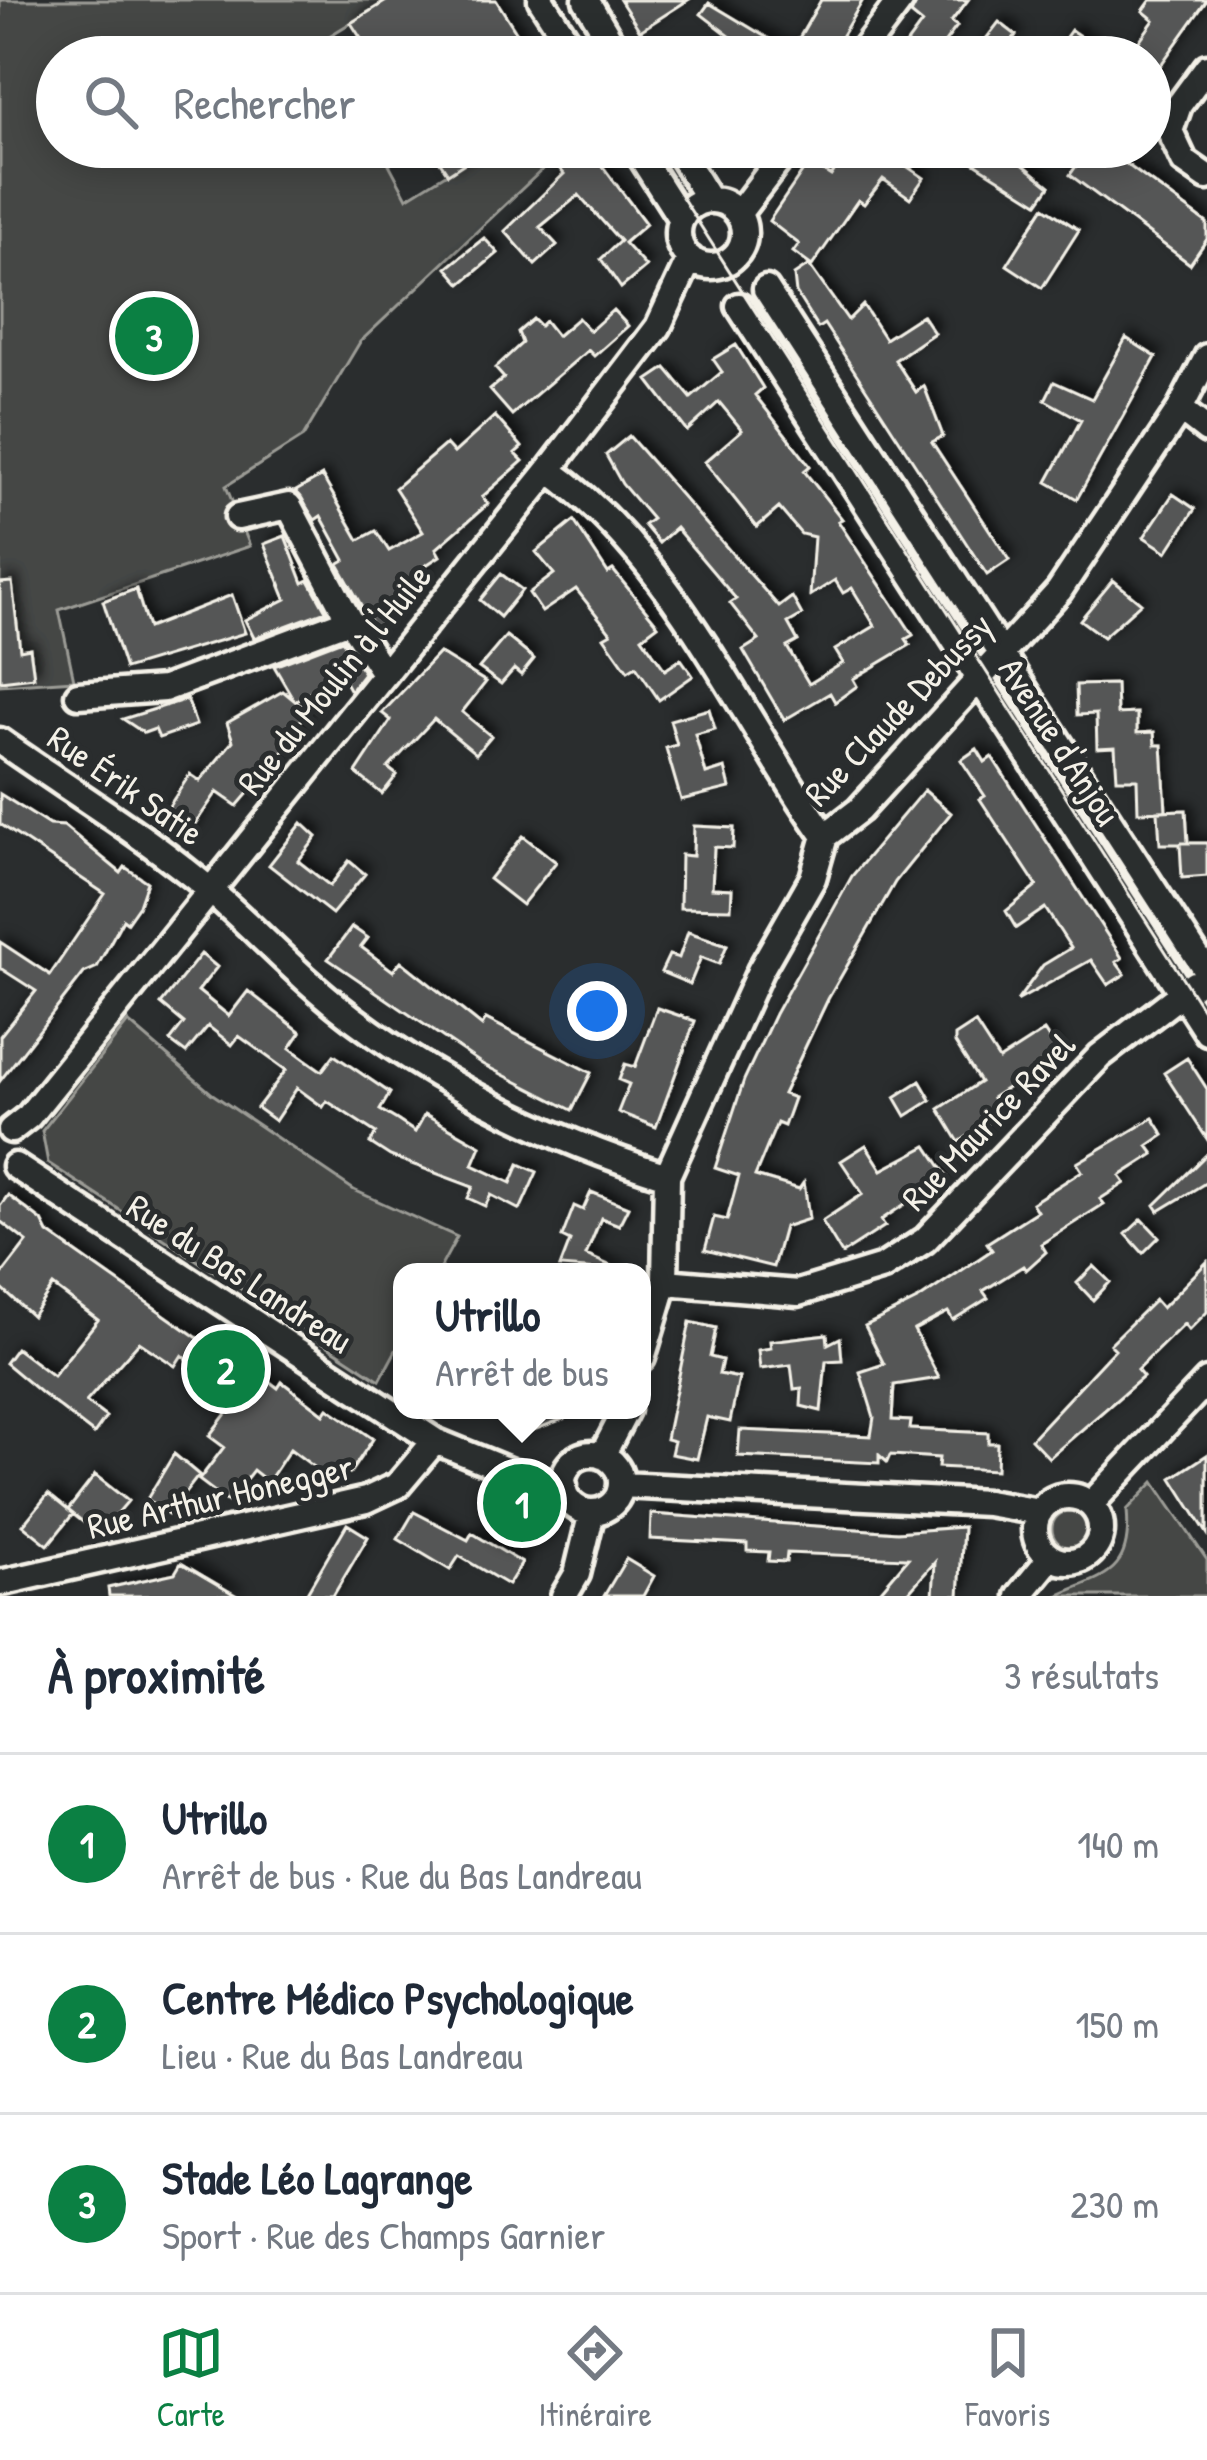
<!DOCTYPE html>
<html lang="fr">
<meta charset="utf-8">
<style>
:root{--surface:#fff;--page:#f2f2f3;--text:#1f2937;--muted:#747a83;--line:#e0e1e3;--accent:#0b8043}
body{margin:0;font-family:"Patrick Hand",sans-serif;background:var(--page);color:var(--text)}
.you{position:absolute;left:597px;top:1011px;width:42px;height:42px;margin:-30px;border:9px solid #fff;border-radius:50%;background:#1a73e8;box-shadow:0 0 0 18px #1a73e833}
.badge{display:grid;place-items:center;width:78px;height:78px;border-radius:50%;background:var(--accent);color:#fff;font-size:39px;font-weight:700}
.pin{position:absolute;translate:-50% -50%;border:6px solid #fff;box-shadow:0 3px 12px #0006}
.popup{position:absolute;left:393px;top:1263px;width:258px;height:156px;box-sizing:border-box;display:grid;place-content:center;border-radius:24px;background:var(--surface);filter:drop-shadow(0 3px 9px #0005);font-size:39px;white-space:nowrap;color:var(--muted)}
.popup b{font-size:45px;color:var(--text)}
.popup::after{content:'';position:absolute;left:50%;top:100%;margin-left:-24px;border:24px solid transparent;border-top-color:var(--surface)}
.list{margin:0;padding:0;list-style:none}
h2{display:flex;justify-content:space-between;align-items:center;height:156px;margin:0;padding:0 48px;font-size:51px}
h2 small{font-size:39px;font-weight:400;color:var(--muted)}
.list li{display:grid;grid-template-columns:78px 1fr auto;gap:36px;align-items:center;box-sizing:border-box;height:180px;padding:0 48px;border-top:3px solid var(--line)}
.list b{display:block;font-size:45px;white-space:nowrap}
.list p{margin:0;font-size:39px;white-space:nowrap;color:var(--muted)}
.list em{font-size:39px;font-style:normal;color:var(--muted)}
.icon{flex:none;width:66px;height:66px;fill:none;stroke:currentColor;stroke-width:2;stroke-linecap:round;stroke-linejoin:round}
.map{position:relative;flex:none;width:1207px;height:1596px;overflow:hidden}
.search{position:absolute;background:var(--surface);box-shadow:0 6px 30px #0003;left:36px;right:36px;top:36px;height:132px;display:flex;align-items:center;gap:30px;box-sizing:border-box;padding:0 42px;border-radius:66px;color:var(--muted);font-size:45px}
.sheet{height:696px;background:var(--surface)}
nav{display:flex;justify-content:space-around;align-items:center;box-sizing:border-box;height:168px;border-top:3px solid var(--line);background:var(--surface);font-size:33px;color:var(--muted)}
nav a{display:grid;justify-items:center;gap:6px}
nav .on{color:var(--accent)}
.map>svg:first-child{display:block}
</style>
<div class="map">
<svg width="1207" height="1596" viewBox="0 0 1207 1596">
<defs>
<filter id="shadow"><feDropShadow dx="6" dy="-6" stdDeviation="6" flood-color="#0009"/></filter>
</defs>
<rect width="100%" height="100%" fill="#2a2d2e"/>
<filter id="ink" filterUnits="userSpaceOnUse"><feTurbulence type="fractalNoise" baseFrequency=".00833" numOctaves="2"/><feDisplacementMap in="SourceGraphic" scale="24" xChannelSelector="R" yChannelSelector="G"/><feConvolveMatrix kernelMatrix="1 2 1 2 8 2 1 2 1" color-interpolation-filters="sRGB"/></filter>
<g filter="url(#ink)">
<path fill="#444645" stroke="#9c9c96" stroke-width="3" d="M0,0H388L326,38L312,57H57V147H380L407,198L489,147H531L545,167L360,342L303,437L226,486L250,546L59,610L74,680L0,685Z
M128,1022L211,1093L354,1190L457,1237L438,1272H402V1339L380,1380L48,1163L42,1131Z
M1154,1482L1207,1560V1596H1057C1102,1575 1133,1576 1127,1510Z
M1052 1529a18 18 0 1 1 36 0a18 18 0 1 1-36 0Z"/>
<path fill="#555756" stroke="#f4f1e8" stroke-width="3" filter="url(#shadow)" d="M388,0H496L532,57H373L351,23Z
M620,0H688L640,31Z
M821,0H863L829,57H757L701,14L709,3L791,52Z
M918,0H968L951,22L957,26L934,57H897L922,23L911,14Z
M1151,0H1207L1150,80V57H1128L1154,20L1143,11Z
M999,22L1016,35L1000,57H972Z
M1071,30L1110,57H1052Z
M430,147H489L448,174Z
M582,147H611L597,159L646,224L624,243L646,267L621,288L601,259L620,241L579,195L540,227L557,245L535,265L505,231L564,174L559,168Z
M850,147H898L892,156L924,178L910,198L883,179L864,204L858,200L812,266L793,252L799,244L769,221L809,162L831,176Z
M978,147H1001L1050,186L1038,203L970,160Z
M1089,147H1103L1207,223V239L1190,264L1070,175Z
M1044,207L1079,230L1042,288L1007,265Z
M484,238L498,253L461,284L447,268Z
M809,265L848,320L863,305L885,339L922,315L934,333L895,360L916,392L924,386L943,436L932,442L1009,560L987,575L824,324L818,328L796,293L794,275Z
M613,310L628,326L594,356L588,350L512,415L490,390L504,378L495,368L522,343L518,332L533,319L540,326L545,321L557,336L578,318L590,331Z
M1126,338L1156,357L1077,499L1047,482L1081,420L1045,400L1054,382L1092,399Z
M736,345L763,388L755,395L810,466L804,471L842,519L838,521L913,635L906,639L910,645L853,679L857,686L835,702L830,693L784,720L743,650L759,640L730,603L736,599L676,528L659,543L644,525L652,519L622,484L606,455L629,436L779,607L792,597L802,615L788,623L798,641L787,647L809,684L843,663L835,650L875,626L852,588L843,593L835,580L810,596L814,537L801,534L779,508L757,527L705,462L742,430L719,402L687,431L648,380L666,368L691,398L722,372L713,359Z
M495,416L522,447L515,453L523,461L482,497L488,504L436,549L440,556L420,569L427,580L390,604L395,610L375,630L338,564L345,560L321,516L315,520L296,491L322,476L359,540L376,531L389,551L423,532L395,488L446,444L454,453Z
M1173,494L1195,509L1167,552L1144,537Z
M574,521L608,573L613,570L658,625L642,637L665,670L681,659L693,676L659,700L636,666L628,671L604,637L611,633L576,589L542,612L529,593L554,574L536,552Z
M285,536L303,583L309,580L326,611L254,638L245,620L286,599L264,544Z
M501,574L522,590L500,617L480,600Z
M1113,580L1141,603L1103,637L1080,620Z
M12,582L20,650L30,648L34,677L0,681V583Z
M136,589L148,628L232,595L245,633L125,669L103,601Z
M506,636L534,659L521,675L514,669L501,684L479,668Z
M342,640L364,673L350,691L340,673L295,701L308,711L286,739L291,743L237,806L217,792L188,834L162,817L190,774L200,781L233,741L227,723L283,691L294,700L274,666Z
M439,653L486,682L462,712L491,736L476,754L434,719L388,768L397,775L382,794L356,773L391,720L382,713Z
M1116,684L1117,714L1137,713V733L1154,732L1155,745H1162L1166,811L1138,812L1137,779H1117L1115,747L1097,748L1096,714L1077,715L1076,685Z
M187,699L196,725L159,738L155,729L144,733L123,719Z
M709,709L715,729L695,734L706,774L725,768L730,788L681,800L666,748L677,745L670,720Z
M977,749L985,762L992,757L1122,958L1116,962L1125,974L1108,985L1091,960L1017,1001L1043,965L1071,948L1045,908L1016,928L1006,911L1037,886L980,799L985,796L961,760Z
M924,790L951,813L895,882L828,999L783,1094L794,1098L784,1126L777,1123L755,1176L799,1189L804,1182L809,1219L784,1227L773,1267L705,1250L714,1217L727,1220L739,1176L715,1168L744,1080L775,1014L852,876Z
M0,794L49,825L64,826L121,873L125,867L147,882L139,905L127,922L123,919L97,967L84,973L0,1081V1036L36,991L0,968V942L50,975L105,894L0,824Z
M1186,810L1188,843H1181H1207V876L1182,878L1180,844H1160L1158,811Z
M302,823L317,837L298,861L330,886L349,861L365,874L332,914L269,865Z
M694,826L734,828L733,848L714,847L713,868L712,888L732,889L731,909L680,908L681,855L693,856Z
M523,836L556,862L522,905L489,879Z
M352,927L368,938L361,947L393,971L401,961L482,1026L486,1019L591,1073L572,1110L482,1064L328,959Z
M688,932L727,945L719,964L701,957L690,984L661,972L669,955L679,958Z
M201,954L217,967L198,991L229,1016L248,991L301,1032L290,1048L305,1059L322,1071L334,1055L390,1093L380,1110L397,1120L415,1132L425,1114L481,1146L473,1165L511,1183L519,1164L537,1172L520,1210L491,1195L485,1206L468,1198L473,1187L390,1156L370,1143L376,1133L327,1101L323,1107L297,1088L275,1121L257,1108L286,1070L239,1036L232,1045L208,1026L186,1053L170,1041L184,1023L161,1004Z
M657,1008L695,1021L656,1127L618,1112L629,1084L619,1080L625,1064L635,1067Z
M975,1023L999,1060L1044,1031L1059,1054L992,1098L1002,1114L959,1142L939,1109L980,1082L955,1043V1036Z
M1187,1058L1207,1089V1139L1164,1073Z
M920,1081L931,1100L906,1116L895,1097Z
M1153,1118L1164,1135L1148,1146L1154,1154L1120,1176L1125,1183L1100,1199L1104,1204L1041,1244L1046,1252L1026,1270L1023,1266L983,1291L988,1298L953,1320L948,1312L914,1330L939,1378L894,1385L892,1420L911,1421L910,1429L988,1433V1443H997L996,1470L938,1467L939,1458L909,1456L890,1455L887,1462L879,1455V1463L738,1456L740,1430L871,1436L874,1417L860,1372L884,1364L865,1326L919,1299L992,1250L987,1243L1037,1211L1032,1203L1082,1171L1077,1163Z
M866,1145L882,1170L927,1146L947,1176L881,1220L885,1226L842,1254L822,1221L863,1194L841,1161Z
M1207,1154V1182L1159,1211L1155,1205Z
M591,1192L628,1207L619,1225L601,1218L586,1255L625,1272L560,1267L570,1241L562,1237L574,1206L583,1210Z
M8,1195L42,1221L48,1233L209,1346L214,1340L278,1388L282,1382L324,1414L328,1408L373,1439L350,1473L326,1476L290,1449L268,1482L253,1470L228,1502L199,1480L224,1447L209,1436L238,1398L182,1355L175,1366L139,1342L86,1402L106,1417L94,1434L41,1393L5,1363L16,1348L53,1376L98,1320L53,1286L32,1316L0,1287V1277L27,1242L0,1221V1206Z
M1142,1219L1159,1237L1143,1253L1126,1234Z
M1207,1262V1312L1189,1330L1184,1324L1137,1370L1143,1377L1049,1458L1031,1439L1115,1349L1110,1344L1155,1300L1162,1308Z
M1094,1266L1110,1282L1093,1300L1077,1283Z
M690,1322L716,1328L710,1357L722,1360L719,1374L739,1378L730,1422L707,1417L697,1459L671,1454L674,1441L666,1439Z
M827,1334L828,1344L840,1338L842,1360L826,1361L821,1411L801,1406L802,1388L794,1389L791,1365L760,1369L758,1350L771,1348L770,1341Z
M521,1410H581L582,1412L528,1432Z
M174,1454L199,1475L168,1515L147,1499Z
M1207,1455V1533L1172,1478Z
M95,1475L128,1501L99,1535L68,1510Z
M48,1494L73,1514L48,1545L23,1525Z
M414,1512L468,1540L472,1533L522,1563L508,1585L459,1556L450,1570L398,1539Z
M651,1514L897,1532L963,1527L959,1596H933L935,1562L905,1596H876L908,1558L787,1553L786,1562L768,1561L769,1552L747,1551V1544L650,1539Z
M347,1524L368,1537L333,1596H305Z
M626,1559L654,1576L643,1596H604Z
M181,1563L237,1596H109L108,1588L175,1573Z"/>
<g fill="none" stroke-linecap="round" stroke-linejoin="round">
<g stroke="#f4f1e8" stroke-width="33">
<path id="street" d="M541,0L578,57
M586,0L620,57
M858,57L901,0
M1207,67L1179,105L1170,131L1184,161L1207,177
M635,147L681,219
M676,147L709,200
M678 233a33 33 0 1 1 66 0a33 33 0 1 1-66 0Z
M738,214L789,147
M766,289L1207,972
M739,306L1207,1032
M1180,409L1207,430
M549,470C674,557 739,716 825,836
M238,517L289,506L349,620
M78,695L164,689L349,620L384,673
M0,741C64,786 133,828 194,877C248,920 294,974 351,1017C447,1089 552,1140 667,1176
M11,1130L29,1116L549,470L658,327L690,258
M15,1166L435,1441L511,1472L564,1485
M665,1282L798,1293L883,1267L925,1240L1100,1056L1194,984
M642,1358L665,1282L667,1176L760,971L813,878L825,836L859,810L1059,591L1180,409L1207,357
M563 1483a29 29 0 1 1 58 0a29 29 0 1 1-58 0Z
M602,1456L626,1410
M621,1485L987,1503L1040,1512
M1035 1529a33 33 0 1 1 66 0a33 33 0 1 1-66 0Z
M1091,1504L1207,1381
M0,1583L366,1500L398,1485L435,1441
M564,1596L577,1574L592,1512
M1019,1596L1051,1557"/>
</g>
<use href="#street" stroke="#2a2d2e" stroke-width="24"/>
<path stroke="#f4f1e8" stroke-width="3" d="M557,0L593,57
M650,147L1207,1016"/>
</g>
</g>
<g text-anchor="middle" stroke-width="10" stroke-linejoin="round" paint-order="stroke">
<g font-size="36" fill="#f4f1e8" stroke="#2a2d2e">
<text transform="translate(334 679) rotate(-51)" y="13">Rue du Moulin à l'Huile</text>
<text transform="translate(898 709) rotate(-46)" y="13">Rue Claude Debussy</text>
<text transform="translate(1060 741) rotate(57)" y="13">Avenue d'Anjou</text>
<text transform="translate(126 785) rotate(35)" y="13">Rue Érik Satie</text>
<text transform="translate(988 1121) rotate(-46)" y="13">Rue Maurice Ravel</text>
<text transform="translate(240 1273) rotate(33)" y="13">Rue du Bas Landreau</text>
<text transform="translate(220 1496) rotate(-13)" y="13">Rue Arthur Honegger</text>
</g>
</g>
</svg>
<div class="you"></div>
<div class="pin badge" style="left:522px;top:1503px">1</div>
<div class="popup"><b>Utrillo</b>Arrêt de bus</div>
<div class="pin badge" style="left:226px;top:1369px">2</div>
<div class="pin badge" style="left:154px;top:336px">3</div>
<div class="search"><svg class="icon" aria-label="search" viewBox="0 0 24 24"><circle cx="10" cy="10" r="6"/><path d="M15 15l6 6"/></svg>Rechercher</div>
</div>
<section class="sheet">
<h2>À proximité<small>3 résultats</small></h2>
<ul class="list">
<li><span class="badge">1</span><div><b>Utrillo</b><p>Arrêt de bus · Rue du Bas Landreau</p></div><em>140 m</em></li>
<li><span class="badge">2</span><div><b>Centre Médico Psychologique</b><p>Lieu · Rue du Bas Landreau</p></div><em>150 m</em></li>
<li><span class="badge">3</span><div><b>Stade Léo Lagrange</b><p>Sport · Rue des Champs Garnier</p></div><em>230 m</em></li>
</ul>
</section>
<nav>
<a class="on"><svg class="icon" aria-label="map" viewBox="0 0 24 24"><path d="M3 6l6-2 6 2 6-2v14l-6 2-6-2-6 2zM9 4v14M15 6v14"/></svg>Carte</a>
<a><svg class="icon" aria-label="directions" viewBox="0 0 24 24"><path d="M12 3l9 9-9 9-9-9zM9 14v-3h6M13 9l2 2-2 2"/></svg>Itinéraire</a>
<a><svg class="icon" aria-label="saved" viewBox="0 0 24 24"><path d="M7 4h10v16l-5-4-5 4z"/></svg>Favoris</a>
</nav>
